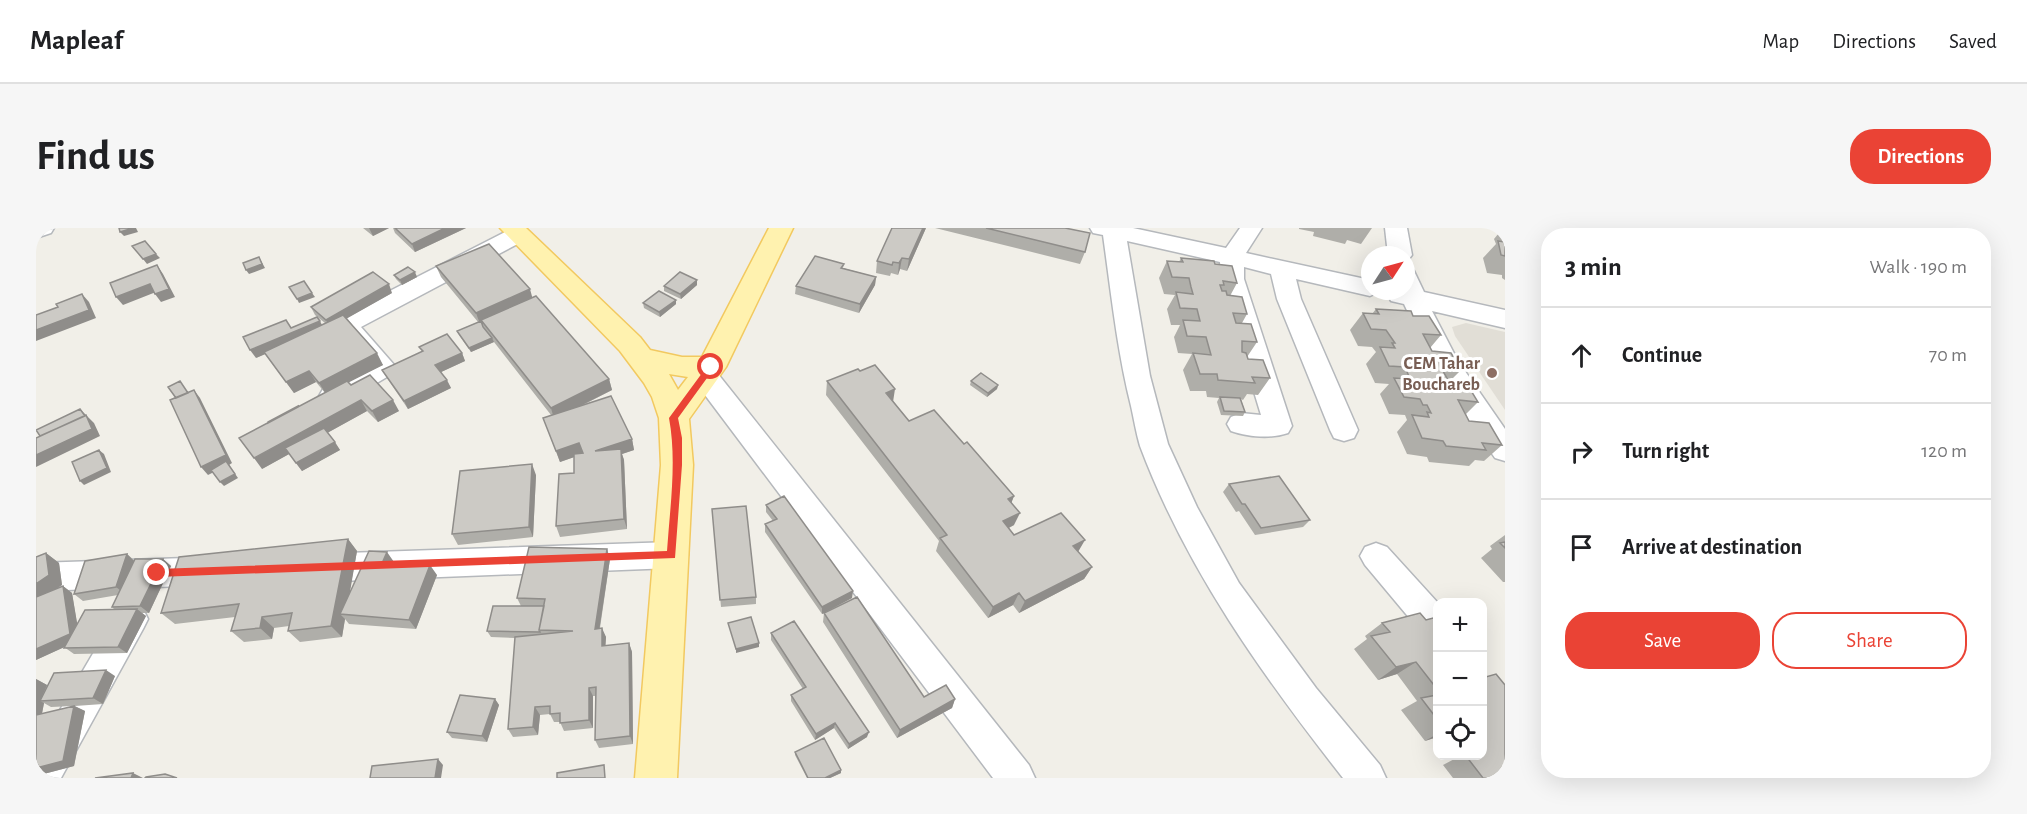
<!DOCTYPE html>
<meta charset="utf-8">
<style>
:root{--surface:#fff;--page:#f6f6f6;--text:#202124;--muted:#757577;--line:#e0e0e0;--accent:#ea4335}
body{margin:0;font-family:"Alegreya Sans",sans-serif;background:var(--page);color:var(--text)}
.controls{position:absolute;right:18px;bottom:18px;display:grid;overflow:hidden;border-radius:12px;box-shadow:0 6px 24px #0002}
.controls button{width:54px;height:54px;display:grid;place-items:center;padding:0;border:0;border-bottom:2px solid var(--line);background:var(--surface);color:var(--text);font:30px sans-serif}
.compass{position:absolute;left:1325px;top:18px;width:54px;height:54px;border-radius:50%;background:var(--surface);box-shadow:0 6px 24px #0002;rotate:54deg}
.stop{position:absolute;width:18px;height:18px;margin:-14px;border:4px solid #ea4335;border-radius:50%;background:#fff}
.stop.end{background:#ea4335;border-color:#fff;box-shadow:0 2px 6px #0008}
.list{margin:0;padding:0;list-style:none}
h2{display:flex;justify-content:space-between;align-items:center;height:78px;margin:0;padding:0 24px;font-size:26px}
h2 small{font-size:20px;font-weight:400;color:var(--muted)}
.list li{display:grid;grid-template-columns:39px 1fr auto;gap:18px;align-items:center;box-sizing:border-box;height:96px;padding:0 24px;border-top:2px solid var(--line)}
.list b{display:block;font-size:22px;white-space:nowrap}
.list em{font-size:20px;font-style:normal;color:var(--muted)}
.actions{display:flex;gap:12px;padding:18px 24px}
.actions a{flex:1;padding:14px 0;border:2px solid var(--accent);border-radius:24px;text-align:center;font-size:21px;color:var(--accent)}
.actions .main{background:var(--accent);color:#fff}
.icon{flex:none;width:33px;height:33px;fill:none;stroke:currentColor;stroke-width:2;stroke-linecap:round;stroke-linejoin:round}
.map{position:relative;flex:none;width:1469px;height:550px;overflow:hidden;border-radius:24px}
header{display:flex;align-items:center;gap:36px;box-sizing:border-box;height:84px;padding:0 30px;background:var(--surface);border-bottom:2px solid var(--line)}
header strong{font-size:28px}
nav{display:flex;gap:33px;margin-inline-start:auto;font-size:21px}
.intro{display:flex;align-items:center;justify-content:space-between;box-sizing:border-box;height:144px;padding:0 36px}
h1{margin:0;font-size:42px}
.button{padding:15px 27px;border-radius:24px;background:var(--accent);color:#fff;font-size:21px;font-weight:700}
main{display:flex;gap:36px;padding:0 36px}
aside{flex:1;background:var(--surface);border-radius:24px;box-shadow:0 6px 24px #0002}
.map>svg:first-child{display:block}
</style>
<header>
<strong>Mapleaf</strong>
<nav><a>Map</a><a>Directions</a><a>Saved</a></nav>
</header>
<div class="intro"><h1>Find us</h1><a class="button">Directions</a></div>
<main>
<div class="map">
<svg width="1469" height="550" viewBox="0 0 1469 550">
<rect width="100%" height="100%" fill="#f1efe8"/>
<path fill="#e1ded6" d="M1430,95L1469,104V182L1419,108L1416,99Z"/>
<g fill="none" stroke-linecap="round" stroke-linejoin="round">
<g stroke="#b5b8bc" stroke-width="3">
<path id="minor" d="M0,0H18L15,5L0,10Z
M487,0L494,6L491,11L325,99L360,139L356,146L307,175L297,178L287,175L283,168L287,161L330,137L299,103L295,97L299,91L475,1Z
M1054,0H1097L1190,20L1204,0H1226L1210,25L1334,52V63H1344L1334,68L1260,51L1265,71L1322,202L1318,210L1308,213L1298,210L1294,202L1241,71L1235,46L1208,39V51L1256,198L1252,205C1235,211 1212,209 1195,203L1191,196L1195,189L1205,185L1225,187L1184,51V34L1091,13L1114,148L1132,216L1161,279L1203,355L1280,460L1344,537L1350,550H1307C1227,448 1150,341 1104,218C1100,205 1098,191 1095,178C1081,122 1075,64 1067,7L1057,5Z
M1349,0H1371L1376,27L1372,32L1370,33V27H1352Z
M1370,40L1378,43L1388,64L1469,82V100L1396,83L1422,133L1469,201V233L1459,230L1431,190L1387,116L1368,76L1355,73L1352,67L1354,63H1370Z
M669,138L678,141L993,537L999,550H957L660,155L656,148L660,141Z
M636,314L647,318L652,327L647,336L636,340L279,354L268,350L263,340L268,330L279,326Z
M1340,315L1351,319L1402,375V414L1390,410L1329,337L1324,328L1329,319Z
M180,329L191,333L196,343L191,353L180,357L0,363V335Z
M95,376L107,381L112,391L107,401L25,550H0V523L83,381Z"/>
</g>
<g stroke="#f2c960" stroke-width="3">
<path id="major" d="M464,0H490L604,109L614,122L646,129H666L733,0H757L690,139L653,191L657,237L641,550H599L625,237L623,190L616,169L608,155L584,123ZM633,146L652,149L642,162Z"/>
</g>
<use href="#minor" fill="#fff" fill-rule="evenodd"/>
<use href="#major" fill="#fff2af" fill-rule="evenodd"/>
</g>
<path fill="#afaea9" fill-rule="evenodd" d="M327,0H353L337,8Z
M357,0H430L379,24L359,5Z
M890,0L871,43L864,41L862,47L855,45L854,48L840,45L841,33Z
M899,0H1029L1049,24L1044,36Z
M1263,0H1336L1325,16L1311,12L1309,16L1277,8L1278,4L1263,1Z
M1467,0H1469V52L1466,50V47L1451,45L1447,30L1460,16L1458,11Z
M1145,30L1179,36L1201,55L1194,68L1211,86L1206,95L1221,114L1211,129L1212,131L1234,150L1222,167L1211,166L1207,172L1205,171L1209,184L1207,188L1185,187L1181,174L1183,170L1171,169L1170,163H1154L1147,142L1156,126L1142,125L1138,109L1144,97H1135L1131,81L1139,67L1128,66L1123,50L1131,33L1143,34Z
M808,36L807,40L840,49L839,57L823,85L759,66L760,58Z
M400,38L496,69L573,151L576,162L549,176L596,211L598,222L586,226L588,232L591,301L524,309L520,298L538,245V229L524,234L507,190L515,187L458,114L435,124L423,107L421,103L442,94L405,49Z
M358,47L381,49L366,57L360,51Z
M661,52V57L645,71L628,63V58Z
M356,65L311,90L347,137L312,154L315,157L363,183L342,194L331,183L291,205L304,222L266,243L253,226L226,241L262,179L289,165L280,154L258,165L229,126L220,130L255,100L286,97L289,95L279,87L275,79Z
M607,75L640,76L624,89L608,80Z
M1340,81L1377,88L1405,107L1394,120L1396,123L1425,142L1413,154L1442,174L1430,186L1433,193L1466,217L1448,233L1439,232L1433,238L1393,234L1391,229L1371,226L1361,204L1371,192L1369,187L1353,186L1344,166L1353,156L1339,155L1330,136L1340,124L1336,119L1322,118L1314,102L1327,85L1336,86Z
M383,119L426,125L429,133L405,144L415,160L372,181L351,150L346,142L386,124Z
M791,153L857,173L873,193L928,216L978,268L975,275L978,297L973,300L978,307L1042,324L1056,339L1048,351L983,385L977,377L952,390L900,323L903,313L790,167Z
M935,153L962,157L961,161L951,169L934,157Z
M500,247L497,309L422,317L416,306Z
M1193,256L1274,292L1267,299L1219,307L1203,283L1200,284L1187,264Z
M730,277L816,370L786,386L729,304V296L737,293L730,284Z
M676,281L720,369V376L685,379Z
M1469,307V354H1467L1445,330L1456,321L1454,318Z
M312,311L321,323L313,366L358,334L401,347L380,401L313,396L309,391L306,409L264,414L252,403L253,398L238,400L236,411L208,414L195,403L199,389L139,396L125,385Z
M571,321L574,331L564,400L570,409L569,418L593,415L596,424L597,516L563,520L559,512V468H557V500L528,503L524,494H518L514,486L504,487L502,507L477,509L472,501L479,410L455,409L451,403L485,378L481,370Z
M10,325L23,335L26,357L23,359L27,358L36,365L41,396L49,382H79L76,379L82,367L47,373L38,366L49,333L91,326L99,333V331H127L135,338L113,385H106L110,388L91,425L38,426L28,419L0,432V329Z
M788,385L888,469L919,471L916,480L861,510L787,394Z
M1401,389V509L1389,513L1365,482L1381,473L1361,446L1342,452L1318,421L1331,411L1329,408L1346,395L1390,392Z
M735,405L831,509L812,521L798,500L779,512L755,473V467L767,461L735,412Z
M79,448L67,476L39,478L49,483L38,538L0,548V451L11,457ZM8,475L15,479L38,478L6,486Z
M1446,450L1469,550H1417L1407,537L1424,528H1446Z
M459,471L463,477L451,514L416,510L411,504Z
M759,524L805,542V545L794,550H771L759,527Z"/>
<path fill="#8f8d8a" d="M97,0H100L102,4L88,8L84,4Z
M333,0H353L337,8Z
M409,0H430L379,24L376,16Z
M887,0H890L871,43L873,31Z
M120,26L124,30L111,36L107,31Z
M223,29L229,40L213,46L210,42Z
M866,30L864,41L862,47L863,35Z
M121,37L127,46L139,69L125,74L119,66Z
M379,44L381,49L366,57L364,52Z
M840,49L839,57L823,85L824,76Z
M661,52V57L645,71L644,66Z
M114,56L120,64L87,77L80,69Z
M353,56L356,65L294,100L290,92Z
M494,61L497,72L445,92L446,95L444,96L440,85Z
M276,65L279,69L263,75L261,71Z
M46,66L53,74L60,90L0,113V102Z
M640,72V76L624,89L623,84Z
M284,93L288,101L220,130L214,122Z
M456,110L458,114L435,124L433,120Z
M341,125L347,137L290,166L283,155Z
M426,125L429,133L403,145L399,137Z
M273,143L280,154L258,165L250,154Z
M573,151L576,162L518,191L515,180Z
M411,152L415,160L372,181L368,173Z
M962,157L961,161L951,169L952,165Z
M859,161L857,174L850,165Z
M158,162L164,170L196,235L193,237L202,250L188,258L184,254L192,237L172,247L165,239Z
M325,172L331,183L226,241L218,230Z
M357,172L363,183L342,194L336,183Z
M44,181L58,195L64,208L0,239V227Z
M596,211L598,222L586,226L588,232L591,301L588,291L559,223Z
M299,214L304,222L266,243L260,235Z
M543,215L547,226L524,234L520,223Z
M63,222L68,226L75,244L48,257L44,253Z
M496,236L500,247L497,309L493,299Z
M978,268L973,281L972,271Z
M984,285L978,297L962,305L967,293Z
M312,311L321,323L310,387L304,386L309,391L306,409L295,398Z
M1049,312L1042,324L1037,318Z
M571,321L574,331L562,410L559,401Z
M351,324L358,334L347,333Z
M10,325L23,335L26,357L0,374V356Z
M91,326L99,334L89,366L80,359Z
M127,331L135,338L113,385L104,378Z
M394,337L401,347L380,401L373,392Z
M1056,339L1048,351L983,385L989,373Z
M27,358L36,365L44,412L0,432V421Z
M817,363L816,370L786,386V379Z
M983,365L977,377L952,390L957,379Z
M101,381L110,388L91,425L82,419Z
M226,389L238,400L236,411L224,400Z
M566,400L570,409L569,427L566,418Z
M593,415L596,424L597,516L594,508Z
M723,415V419L700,425V421Z
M1380,434L1361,446L1342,452L1360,439Z
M70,442L79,448L67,476L57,470Z
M0,451L11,457L4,473L8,475L0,515Z
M553,460L557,468V500L553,492Z
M459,471L463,477L451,514L446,508Z
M919,471L916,480L861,510L864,502Z
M38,478L49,483L38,538L0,548V540Z
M499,479L504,487L502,507L497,499Z
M799,495L798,500L779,512L780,506Z
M833,504L831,509L812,521L813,516Z
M1401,506V509L1389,513Z
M402,531L407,537L405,550H399Z
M805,542V545L794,550H789Z
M97,545L107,550H95Z"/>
<path fill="#cccac5" stroke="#8f8d8a" stroke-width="1.5" d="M83,0H97L84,4Z
M359,0H409L376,16Z
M856,0H887L873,31L866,30L863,35L857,34L856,37L841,33Z
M950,0H1029L1054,5L1049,24Z
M109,13L120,26L107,31L96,18Z
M1462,13L1469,14V28L1465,27Z
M453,16L494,61L440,85L400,38Z
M779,28L808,36L805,40L840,49L824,76L760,58Z
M223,29L226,36L210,42L207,35Z
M1145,30L1178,33L1179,36L1196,38L1201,55L1187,53L1188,57H1184L1186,63H1190L1191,67L1206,69L1211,86L1197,85L1200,95L1215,96L1221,114L1206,113V124L1210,125L1212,131L1227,132L1234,150L1216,149L1219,155L1182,152L1181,146H1164L1157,125L1175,127L1170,109L1151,108L1147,92L1164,93L1161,81L1144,80L1140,64L1157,66L1155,59L1153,50L1136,49L1131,33L1147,34Z
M121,37L133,61L119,66L114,56L80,69L74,55Z
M372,39L379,44L364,52L358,47Z
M337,44L353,56L290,92L275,79Z
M644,44L661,52L644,66L628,58Z
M268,53L276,65L261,71L253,59Z
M623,63L640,72L623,84L607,75Z
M46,66L53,82L0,102V87L22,79L20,76Z
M500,68L573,151L515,180L445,92Z
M1340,81L1375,83L1377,88H1393L1405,107L1387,106L1396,123L1415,125L1425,142L1406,141L1413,154L1431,156L1442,174L1422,172L1433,193L1453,195L1466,217L1446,215L1450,222L1410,218L1407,213L1386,210L1376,187L1393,189L1391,184L1395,185L1391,177H1387L1384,171L1368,169L1358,150L1374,151L1369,139L1353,138L1344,119L1359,120L1356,115H1359L1350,102L1335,101L1327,85L1343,86Z
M307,87L341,125L283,155L273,143L250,154L228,124Z
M281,89L284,93L214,122L207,109L250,92L255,100Z
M445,93L447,99L456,110L433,120L421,103Z
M411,106L426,125L399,137L411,152L368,173L346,142L387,123L383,119Z
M839,137L859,161L850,165L873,193L898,182L928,216L931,214L978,268L972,271L984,285L967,293L978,307L1025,285L1049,312L1037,318L1056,339L989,373L983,365L957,379L904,310L911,307L791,153L822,141L824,143Z
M945,145L962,157L952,165L935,153Z
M334,147L357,172L336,183L325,172L218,230L203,210L311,153L315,157Z
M144,153L152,165L140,170L132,159Z
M158,162L190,227L165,239L134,172Z
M575,168L596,211L559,223L585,221L588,291L520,298L523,246L538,245V226L547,225L543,215L520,223L507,190Z
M1184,169L1204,170L1209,184L1188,183Z
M262,178V179L232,195V194Z
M44,181L49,188L4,208L0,202Z
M50,187L56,201L0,227V210Z
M288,200L299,214L260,235L249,220Z
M63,222L71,240L44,253L36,234Z
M190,233L199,246L184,254L175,242Z
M496,236L493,299L416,306L424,243Z
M1243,248L1274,292L1225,300L1209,276H1206L1193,256Z
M748,268L817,363L786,379L729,296L741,291L730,277Z
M710,278L720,369L684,372L676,281Z
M312,311L295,398L252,403L256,385L226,389L224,400L195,403L203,376L125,385L143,329Z
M1469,314V320L1464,315Z
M493,319L571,321L559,401L566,400V418L593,415L594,508L559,512L560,459L553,460V492L524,495V485L514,486V478L499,479L497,499L472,501L479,409L537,403L503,402L509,371L481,370Z
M333,323L351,324L347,333L394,337L373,392L304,386Z
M10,325L13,347L0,356V329Z
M91,326L80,359L38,366L49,333Z
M99,331H127L104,378L76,379Z
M27,358L34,406L0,421V369Z
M821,369L888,469L910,457L919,471L864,502L788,385Z
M457,378H508L503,402L504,404L451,403Z
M101,381L82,419L28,420L49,382Z
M1384,385L1390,392L1401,389V461L1380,434L1360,439L1335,408L1354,404L1346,395Z
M715,389L723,415L700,421L692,395Z
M758,393L833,504L813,516L799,495L780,506L755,467L770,459L735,405Z
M70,442L57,470L4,473L18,445Z
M1460,446L1469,457V550H1447L1430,528H1446V519H1448L1446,516V450Z
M424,467L459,471L446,508L411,504Z
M1401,467V491L1385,470Z
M38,478L27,533L0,540V487Z
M788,510L805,542L789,550H772L759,524Z
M402,531L399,550H334L336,538Z
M568,537L569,550H521V545Z
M97,545L95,550H59Z
M129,546L141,550H109L110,549Z"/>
<path fill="#ea4335" d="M672,137L679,139L642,190L646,210V237L639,330L121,349L116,345L121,341L631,323C634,279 641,233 633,190Z"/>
<circle fill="#8d6e63" stroke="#fff" stroke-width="2" cx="1456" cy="145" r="6"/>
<g text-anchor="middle" stroke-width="6" stroke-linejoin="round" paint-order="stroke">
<g font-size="18" font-weight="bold" fill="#785e54" stroke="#fff" text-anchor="end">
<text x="1444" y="141">CEM Tahar<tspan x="1444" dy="21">Bouchareb</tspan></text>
</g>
</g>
</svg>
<div class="controls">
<button>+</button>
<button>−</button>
<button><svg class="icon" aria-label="locate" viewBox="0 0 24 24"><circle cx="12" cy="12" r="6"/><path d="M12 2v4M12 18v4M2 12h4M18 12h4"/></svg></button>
</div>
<svg class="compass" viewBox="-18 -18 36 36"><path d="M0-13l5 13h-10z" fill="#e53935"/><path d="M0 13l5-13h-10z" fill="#757577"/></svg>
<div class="stop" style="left:675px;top:139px"></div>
<div class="stop end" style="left:121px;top:345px"></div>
</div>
<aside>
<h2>3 min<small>Walk · 190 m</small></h2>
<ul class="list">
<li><svg class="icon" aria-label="ahead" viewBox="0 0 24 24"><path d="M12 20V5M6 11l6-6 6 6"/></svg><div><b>Continue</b></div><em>70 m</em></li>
<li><svg class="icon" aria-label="right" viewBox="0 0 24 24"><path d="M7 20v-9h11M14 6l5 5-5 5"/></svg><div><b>Turn right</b></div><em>120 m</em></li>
<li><svg class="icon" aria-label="arrive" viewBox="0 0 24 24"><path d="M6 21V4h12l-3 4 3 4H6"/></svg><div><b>Arrive at destination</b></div></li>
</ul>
<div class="actions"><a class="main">Save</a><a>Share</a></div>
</aside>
</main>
